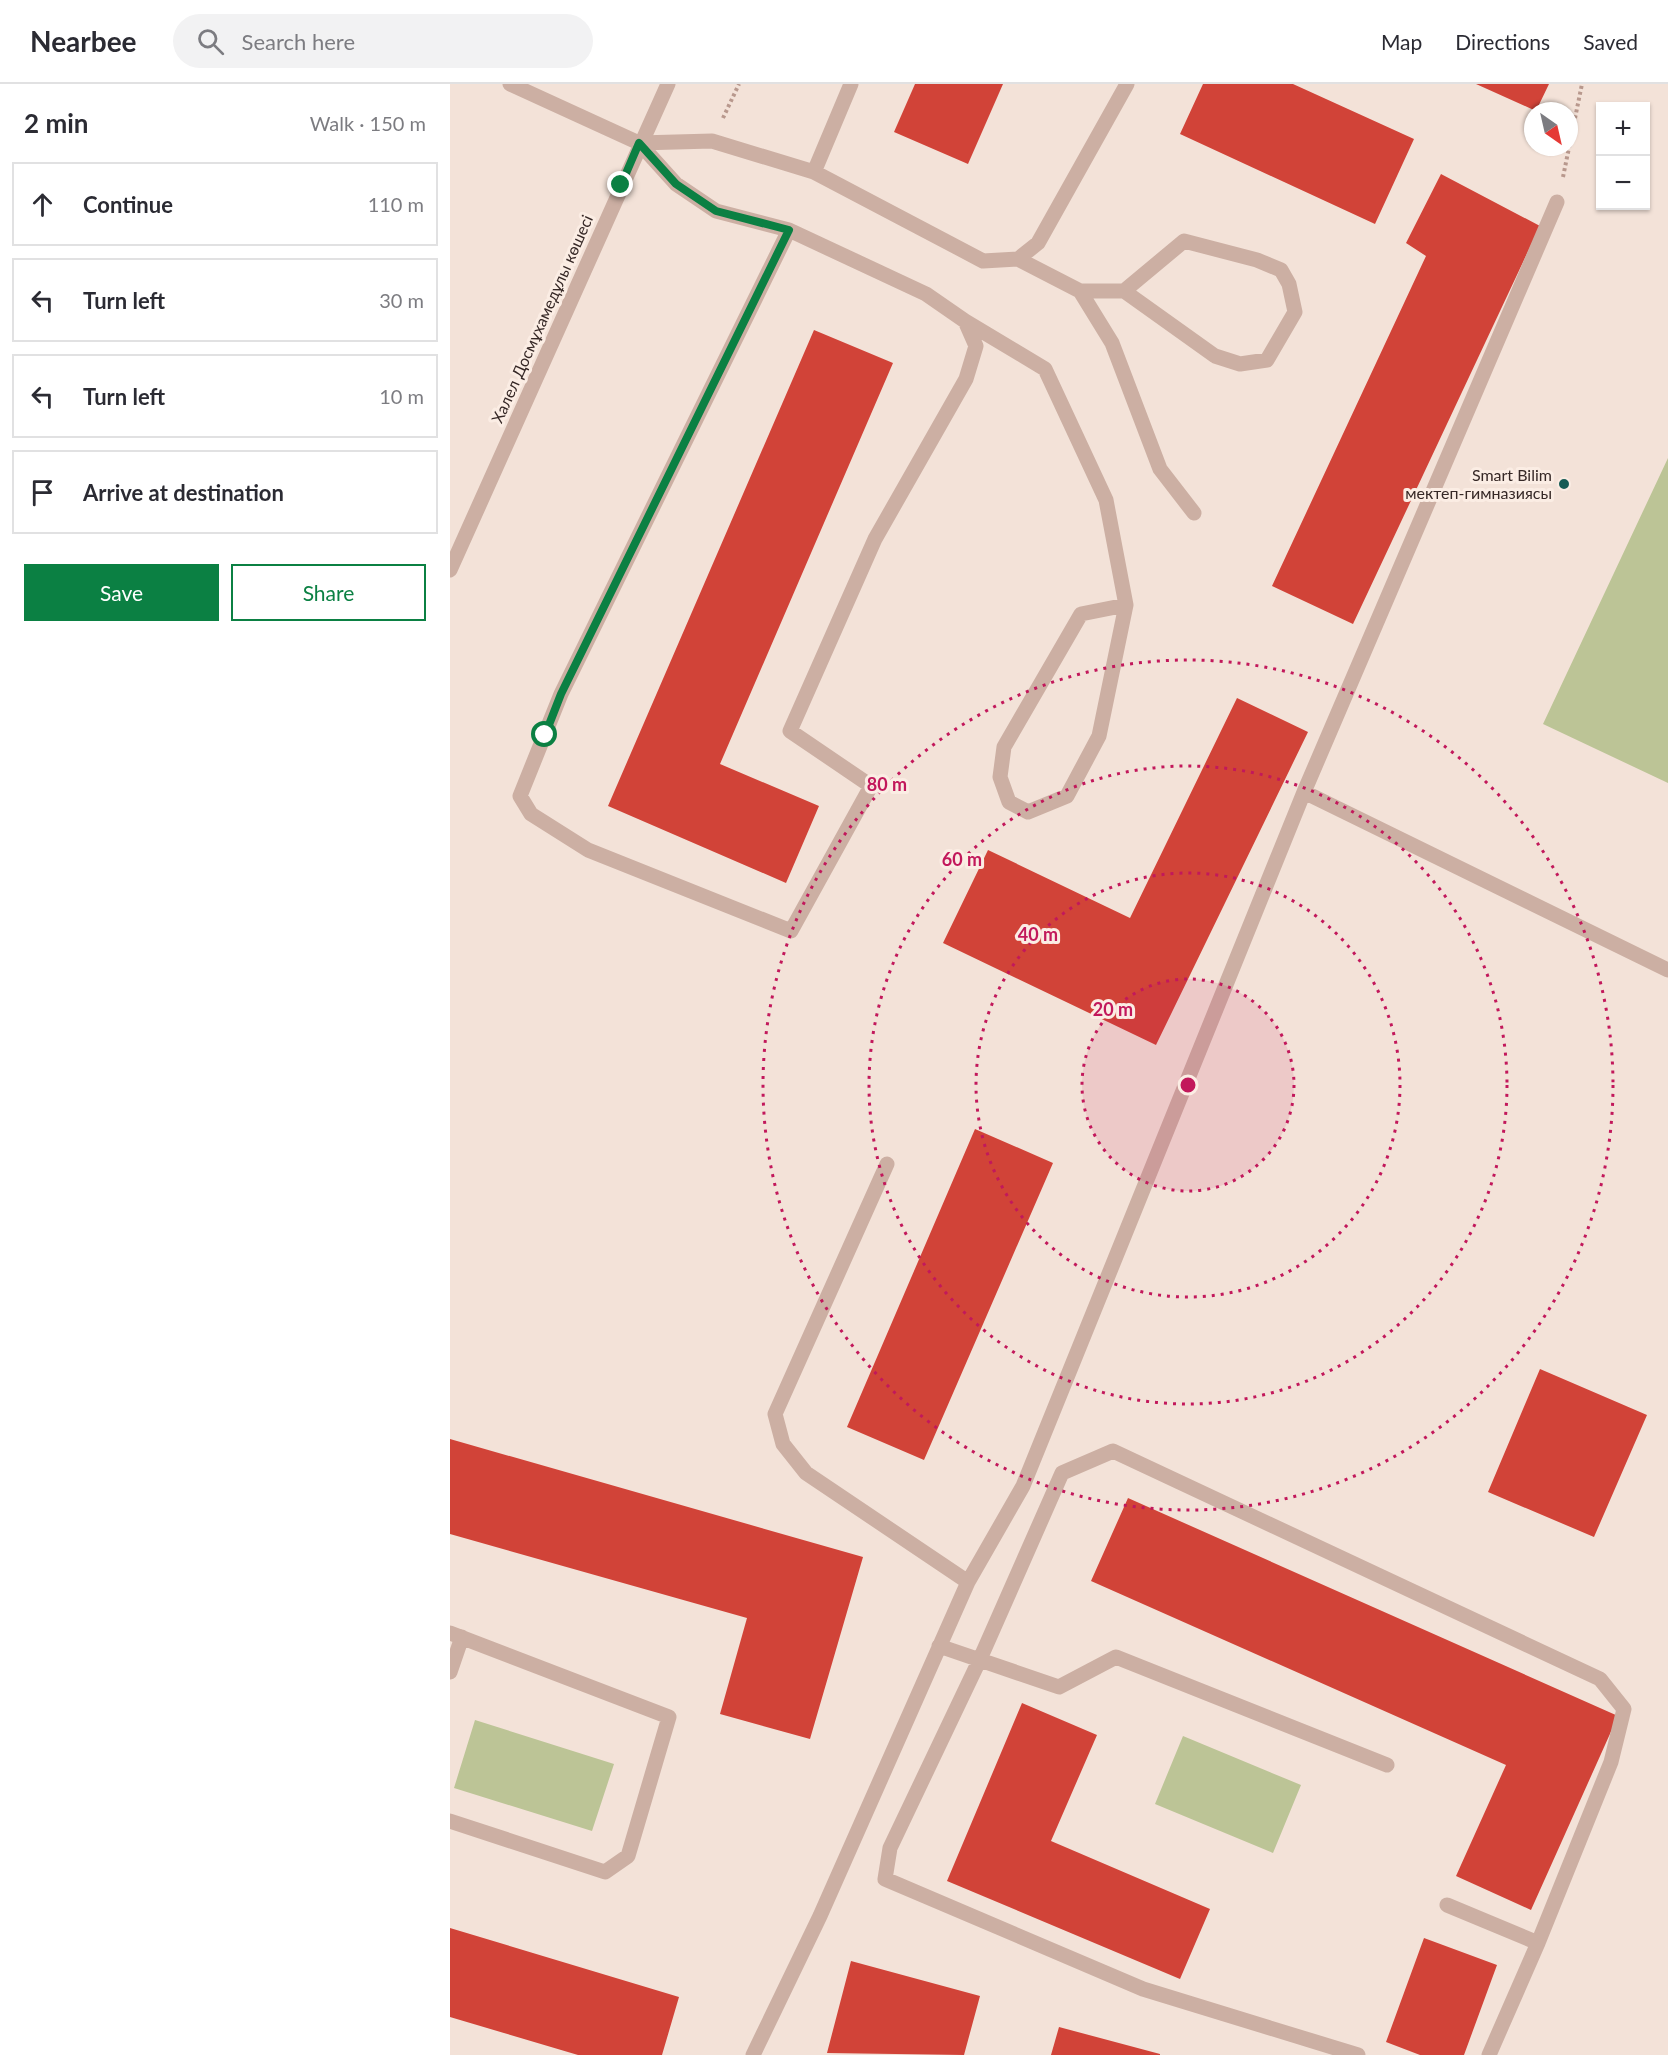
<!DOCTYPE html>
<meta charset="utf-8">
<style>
:root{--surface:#fff;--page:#f2f2f3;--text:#2b2b33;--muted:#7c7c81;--line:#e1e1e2;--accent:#0b8043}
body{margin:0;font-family:Lato,sans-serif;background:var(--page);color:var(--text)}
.controls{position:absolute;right:18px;top:18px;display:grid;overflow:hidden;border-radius:0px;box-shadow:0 2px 4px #0004}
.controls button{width:54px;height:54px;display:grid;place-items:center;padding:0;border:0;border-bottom:2px solid var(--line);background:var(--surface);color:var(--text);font:30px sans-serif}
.compass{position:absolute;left:1074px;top:18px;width:54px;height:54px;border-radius:50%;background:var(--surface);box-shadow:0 2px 4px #0004;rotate:146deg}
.stop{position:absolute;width:18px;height:18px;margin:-14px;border:4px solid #0b8043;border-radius:50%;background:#fff}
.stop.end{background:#0b8043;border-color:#fff;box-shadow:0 2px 6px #0008}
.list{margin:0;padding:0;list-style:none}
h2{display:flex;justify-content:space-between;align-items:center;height:78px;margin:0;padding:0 24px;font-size:26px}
h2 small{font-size:20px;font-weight:400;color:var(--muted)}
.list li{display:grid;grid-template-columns:39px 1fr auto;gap:18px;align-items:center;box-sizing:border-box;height:84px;margin:0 12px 12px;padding:0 12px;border:2px solid var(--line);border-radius:0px}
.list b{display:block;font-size:22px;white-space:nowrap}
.list em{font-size:20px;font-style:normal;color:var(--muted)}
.actions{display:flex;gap:12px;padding:18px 24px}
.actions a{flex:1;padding:14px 0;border:2px solid var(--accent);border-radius:0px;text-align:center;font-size:21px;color:var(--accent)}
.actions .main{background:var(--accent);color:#fff}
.icon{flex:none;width:33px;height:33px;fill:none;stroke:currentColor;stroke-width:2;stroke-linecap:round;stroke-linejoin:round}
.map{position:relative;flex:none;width:1218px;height:1971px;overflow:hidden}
header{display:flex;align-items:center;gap:36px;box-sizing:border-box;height:84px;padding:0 30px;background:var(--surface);border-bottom:2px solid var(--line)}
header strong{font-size:28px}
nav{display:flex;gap:33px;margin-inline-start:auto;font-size:21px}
.search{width:420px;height:54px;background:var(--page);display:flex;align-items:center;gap:15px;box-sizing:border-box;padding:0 21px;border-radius:33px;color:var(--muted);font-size:22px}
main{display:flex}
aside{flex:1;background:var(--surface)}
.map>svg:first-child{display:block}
</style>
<header>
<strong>Nearbee</strong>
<div class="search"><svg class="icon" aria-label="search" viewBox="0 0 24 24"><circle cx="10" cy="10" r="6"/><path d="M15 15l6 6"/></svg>Search here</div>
<nav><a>Map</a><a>Directions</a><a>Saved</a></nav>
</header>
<main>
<aside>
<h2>2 min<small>Walk · 150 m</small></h2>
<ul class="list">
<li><svg class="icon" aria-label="ahead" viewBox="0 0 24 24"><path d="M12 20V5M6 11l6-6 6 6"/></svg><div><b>Continue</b></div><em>110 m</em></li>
<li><svg class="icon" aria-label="left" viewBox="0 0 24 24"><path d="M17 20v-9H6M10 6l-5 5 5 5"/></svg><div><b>Turn left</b></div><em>30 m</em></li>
<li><svg class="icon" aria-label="left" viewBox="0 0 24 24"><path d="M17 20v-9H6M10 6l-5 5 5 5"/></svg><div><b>Turn left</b></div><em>10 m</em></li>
<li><svg class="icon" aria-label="arrive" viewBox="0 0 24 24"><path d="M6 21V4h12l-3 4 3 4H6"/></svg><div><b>Arrive at destination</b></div></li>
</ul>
<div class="actions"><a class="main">Save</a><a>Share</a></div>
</aside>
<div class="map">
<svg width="1218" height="1971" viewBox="0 0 1218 1971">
<rect width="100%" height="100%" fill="#f3e2d8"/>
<path fill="#bcc496" d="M1218,374V699L1093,640Z
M25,1636L164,1680L142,1747L4,1704Z
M733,1652L851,1701L823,1769L705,1720Z"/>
<path fill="#d14338" d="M465,0H553L518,80L444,48Z
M753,0H843L964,55L925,140L730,50Z
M1026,0H1099L1086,27Z
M991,90L1090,142L903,540L822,502L976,172L956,159Z
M364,246L443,279L270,680L369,722L336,799L158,722Z
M787,614L858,648L706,961L493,859L538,766L680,834Z
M525,1045L603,1079L474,1376L397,1343Z
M1090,1285L1197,1331L1144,1453L1038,1408Z
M0,1355L413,1473L360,1655L270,1630L297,1534L0,1450Z
M678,1414L1168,1632L1081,1826L1006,1792L1056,1681L641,1497Z
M572,1619L647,1651L601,1757L760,1825L730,1895L497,1797Z
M0,1844L229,1913L212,1971H128L0,1933Z
M974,1854L1047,1881L1014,1971H970L936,1958Z
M401,1877L530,1912L514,1971L377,1969Z
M609,1943L710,1970V1971H601Z"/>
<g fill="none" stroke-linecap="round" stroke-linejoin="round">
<path stroke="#b8988d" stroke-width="4" stroke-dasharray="3 3" stroke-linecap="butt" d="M273,34L289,0
M1113,93L1132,0"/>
<path stroke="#ccafa3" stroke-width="15" d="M60,0L189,59L262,57L364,88L533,177L568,175L588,159L677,0
M189,59L226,100L266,127L339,146L476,210L515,237L526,262L516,295L425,455L340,647L421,702L341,847L138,766L81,730L70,712L111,610L339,146
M364,88L401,0
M568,175L630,207H674L765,272L790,280L817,276L845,228L839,200L831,186L807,176L734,157L674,207
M630,207L662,259L710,385L744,429
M515,237L595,285L656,416L676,521L649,652L617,712L578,728L559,718L550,693L554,663L631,530L676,521
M854,708L1107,118
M437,1080L325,1330L333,1360L356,1389L518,1498
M0,1549L219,1633L178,1772L155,1788L0,1737
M489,1562L609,1603L666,1573L937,1681
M0,1588L12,1553
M997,1821L1088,1859
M303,1971L370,1832L518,1498L573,1402L854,708L1218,886
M908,1971L693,1905L435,1795L440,1764L530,1575L612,1389L663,1367L1150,1595L1174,1625L1161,1678L1088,1859L1039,1971"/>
<path stroke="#ccafa3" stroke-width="15" d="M0,486L218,0"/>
</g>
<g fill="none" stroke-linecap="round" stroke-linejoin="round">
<path stroke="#0b8043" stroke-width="8" d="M95,651L111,610L339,146L266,127L226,100L189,59L171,101"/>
</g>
<circle cx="738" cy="1001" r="106" fill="#c2185b" fill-opacity=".12"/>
<g fill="none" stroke="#c2185b" stroke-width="3" stroke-dasharray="3 6">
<circle cx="738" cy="1001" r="106"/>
<circle cx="738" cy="1001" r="212"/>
<circle cx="738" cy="1001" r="319"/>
<circle cx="738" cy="1001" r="425"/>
</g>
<circle fill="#175c55" stroke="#fbede4" stroke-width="2" cx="1114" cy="400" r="6"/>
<g text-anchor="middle" stroke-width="6" stroke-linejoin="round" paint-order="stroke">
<g font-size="16" fill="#362826" stroke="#fbede4">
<text transform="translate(92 235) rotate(-66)" y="6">Халел Досмұхамедұлы көшесі</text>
</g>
<g font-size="16" fill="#362826" stroke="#fbede4" text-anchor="end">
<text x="1102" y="397">Smart Bilim<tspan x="1102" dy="18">мектеп-гимназиясы</tspan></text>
</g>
</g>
<circle cx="738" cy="1001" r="9" fill="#c2185b" stroke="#fbede4" stroke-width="3"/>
<g font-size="18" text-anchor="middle" font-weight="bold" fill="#c2185b" stroke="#fbede4" stroke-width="6" stroke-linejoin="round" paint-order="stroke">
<text x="437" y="707">80 m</text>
<text x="512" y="782">60 m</text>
<text x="588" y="857">40 m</text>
<text x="663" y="932">20 m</text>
</g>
</svg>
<div class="controls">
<button>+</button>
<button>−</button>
</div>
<svg class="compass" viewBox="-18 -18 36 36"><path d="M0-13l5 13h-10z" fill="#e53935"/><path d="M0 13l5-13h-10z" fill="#7c7c81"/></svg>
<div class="stop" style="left:95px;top:651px"></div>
<div class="stop end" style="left:171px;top:101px"></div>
</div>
</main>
